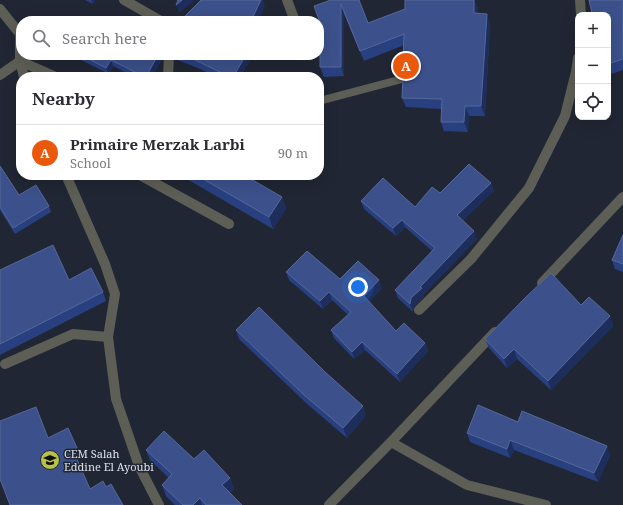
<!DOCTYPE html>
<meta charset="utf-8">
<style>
:root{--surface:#fff;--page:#f2f2f3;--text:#2b2b33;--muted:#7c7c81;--line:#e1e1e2;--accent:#ea580c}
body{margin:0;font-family:"Noto Serif",serif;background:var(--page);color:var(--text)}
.controls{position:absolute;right:12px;top:12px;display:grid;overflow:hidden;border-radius:8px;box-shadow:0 4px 16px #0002}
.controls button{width:36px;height:36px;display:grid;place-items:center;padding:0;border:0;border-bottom:1px solid var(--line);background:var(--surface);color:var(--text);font:20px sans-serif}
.you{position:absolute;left:358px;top:287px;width:14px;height:14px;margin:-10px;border:3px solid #fff;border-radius:50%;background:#1a73e8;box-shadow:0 0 0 6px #1a73e833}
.badge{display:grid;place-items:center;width:26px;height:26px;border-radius:50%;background:var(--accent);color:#fff;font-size:13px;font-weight:700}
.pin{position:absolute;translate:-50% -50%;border:2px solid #fff;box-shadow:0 1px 4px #0006}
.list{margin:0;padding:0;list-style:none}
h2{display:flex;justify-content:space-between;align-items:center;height:52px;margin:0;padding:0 16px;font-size:17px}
h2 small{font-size:13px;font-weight:400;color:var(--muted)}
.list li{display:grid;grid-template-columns:26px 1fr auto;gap:12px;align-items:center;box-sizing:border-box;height:56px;padding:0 16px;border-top:1px solid var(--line)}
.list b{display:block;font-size:15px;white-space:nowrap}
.list p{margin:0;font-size:13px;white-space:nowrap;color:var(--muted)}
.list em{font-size:13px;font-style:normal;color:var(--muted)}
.icon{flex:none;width:22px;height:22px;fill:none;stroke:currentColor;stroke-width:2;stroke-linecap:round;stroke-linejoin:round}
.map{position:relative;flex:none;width:623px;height:505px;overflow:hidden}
.search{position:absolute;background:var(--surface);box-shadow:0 4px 16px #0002;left:16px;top:16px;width:308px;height:44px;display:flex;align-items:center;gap:10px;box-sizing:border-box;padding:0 14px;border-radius:16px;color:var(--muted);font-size:15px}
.panel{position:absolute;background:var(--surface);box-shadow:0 4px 16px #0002;left:16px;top:72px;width:308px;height:108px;border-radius:16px}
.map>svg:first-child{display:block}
</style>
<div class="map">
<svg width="623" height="505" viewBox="0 0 623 505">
<rect width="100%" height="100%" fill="#202633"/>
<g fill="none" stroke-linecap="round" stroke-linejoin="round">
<path stroke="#5d5e56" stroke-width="8" d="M319,101L406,78"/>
<path stroke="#5d5e56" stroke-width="10" d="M124,0L161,21
M287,0L295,21
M580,0L581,15
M0,9L20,34V61L0,75
M20,61L56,77
M20,61L24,77
M168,77L169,55
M66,175L105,264L115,294L108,337L116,399L139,466L159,505
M140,175L229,224
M542,283L623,197
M419,310L471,259L529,188L565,116L576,72L578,58
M5,364L73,334L108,337
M391,442L467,485L546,505
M329,505L391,442L495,332"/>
</g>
<path fill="#294080" d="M85,0H95L93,4Z
M331,0L368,23L474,0L478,9V14L490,24L485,116H469L468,132L444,131L441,122V109L406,107L402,98L406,72L403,63L404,45L364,61L344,14V76L324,77L320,67V56L294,55H319V24L320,25Z
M623,0V70L608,75V15L592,13Z
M71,55H158L161,61L152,77H134L113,66L109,74Z
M174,55H253L240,77H217L198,68L175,59Z
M0,166L19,195L49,206L51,212L15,234L0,210Z
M180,175H244L282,197L286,209L273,229Z
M491,183L494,191L463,220L477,239L424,294V296L414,306L413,312L398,298L395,290L432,251L405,227L396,236L364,209L361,201L415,207L440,193Z
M623,235V272L615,269L612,260Z
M0,270L69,280L103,292L106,301L0,355Z
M286,272L340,279L382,288L369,302L396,331L425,343L428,351L400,382L365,350L354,359L334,338L331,330L348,315L332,300L323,309L289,280Z
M581,305L610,316L613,326L551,390L517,359L507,368L489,348L485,339Z
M236,330L366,415L347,438L306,403L239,339Z
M518,422L610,455L598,482L514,450L510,458L470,442L467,433Z
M48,438L77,448L80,456L76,458L90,489L106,487L10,505Z
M146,450L194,459L230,478L234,489L230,493L242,505H175L166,496L162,485L169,478L150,460Z"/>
<path fill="#1d2e5c" d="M91,0H95L93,4Z
M182,0H195L179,13L176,5Z
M261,0H263L265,6L258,21H251Z
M474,0L478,9V23L474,13Z
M341,4L344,14V76L341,67Z
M487,14L490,24L485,116L481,106Z
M158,55L161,61L152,77H146Z
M246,55H253L240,77H233Z
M111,60L113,66L109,74L106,68Z
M465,106L469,116L468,132L464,122Z
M491,183L494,191L460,223L457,215Z
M282,197L286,209L273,229L269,217Z
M402,220L405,227L396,236L393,228Z
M474,231L477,239L424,294V296L414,306L413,312L410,304L411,298L420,287Z
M379,280L382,288L367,304L364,296Z
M329,292L332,300L323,309L320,301Z
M610,316L613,326L551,390L548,381Z
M362,342L365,350L354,359L352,352Z
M425,343L428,351L400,382L397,374Z
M514,349L517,359L507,368L504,359Z
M363,406L366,415L347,438L343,428Z
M510,440L514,450L510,458L507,449Z
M607,446L610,455L598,482L594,473Z
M230,478L234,489L226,496L222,485Z
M200,498L202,505H193Z"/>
<path fill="#3c518b" stroke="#55689a" d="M178,0H182L176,5Z
M201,0H261L251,21H175L176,19L183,18Z
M331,0H359L368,23L405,9V0H474V13L487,14L481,106H465L464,122H441L442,99L402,98L403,74L406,73L408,70L407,65L403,63L404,34L360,51L341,4V67H320V47H319V24L321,25L314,6Z
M589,0H623V59L608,64V15H585L592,13Z
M66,17L74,21H69Z
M81,55H158L146,77H145L111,60L106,68Z
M183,55H246L233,77H230L195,60Z
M469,164L491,183L457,215L474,231L420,287L422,288L411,298L410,304L395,290L435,248L402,220L393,228L361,201L383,178L415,207L432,187L440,193Z
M0,166L19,195L36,185L49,206L13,228L0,207Z
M196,175H244L282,197L269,217Z
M623,235V264L612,260Z
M53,245L69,280L91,268L103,292L0,344V270Z
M307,251L340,279L358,261L379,280L364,296L396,331L404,323L425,343L397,374L362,342L352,352L331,330L351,312L329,292L320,301L286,272Z
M551,273L581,305L589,297L610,316L548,381L514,349L504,359L485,339L524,299Z
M259,307L324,371L363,406L343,428L303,394L236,330Z
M478,405L518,422L522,411L607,446L594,473L510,440L507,449L467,433Z
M36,407L48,438L68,428L77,448L73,450L90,489L103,481L106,487L111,484L123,505H10L0,479V421Z
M164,431L194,459L204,450L230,478L222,485L242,505H206L200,498L193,505H183L162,485L172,474L146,450Z"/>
<defs>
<g id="school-disc" transform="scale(1)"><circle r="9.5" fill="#b7c147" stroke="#202633"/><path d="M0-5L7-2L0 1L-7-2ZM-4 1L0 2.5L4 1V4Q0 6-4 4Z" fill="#111"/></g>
</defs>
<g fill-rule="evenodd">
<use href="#school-disc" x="50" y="460"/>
</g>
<g text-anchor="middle" stroke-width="3" stroke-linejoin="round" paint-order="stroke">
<g font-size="11" fill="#dce0e9" stroke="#202633" text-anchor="start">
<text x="64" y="458">CEM Salah<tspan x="64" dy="13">Eddine El Ayoubi</tspan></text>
</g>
</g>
</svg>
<div class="controls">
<button>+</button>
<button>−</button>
<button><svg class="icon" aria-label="locate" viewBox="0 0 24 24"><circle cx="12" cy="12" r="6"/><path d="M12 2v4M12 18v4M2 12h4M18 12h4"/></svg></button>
</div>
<div class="you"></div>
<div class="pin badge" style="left:406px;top:66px">A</div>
<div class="search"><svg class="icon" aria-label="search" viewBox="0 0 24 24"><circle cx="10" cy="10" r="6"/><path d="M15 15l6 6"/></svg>Search here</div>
<section class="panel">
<h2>Nearby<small></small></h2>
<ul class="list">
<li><span class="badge">A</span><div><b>Primaire Merzak Larbi</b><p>School</p></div><em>90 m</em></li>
</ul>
</section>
</div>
